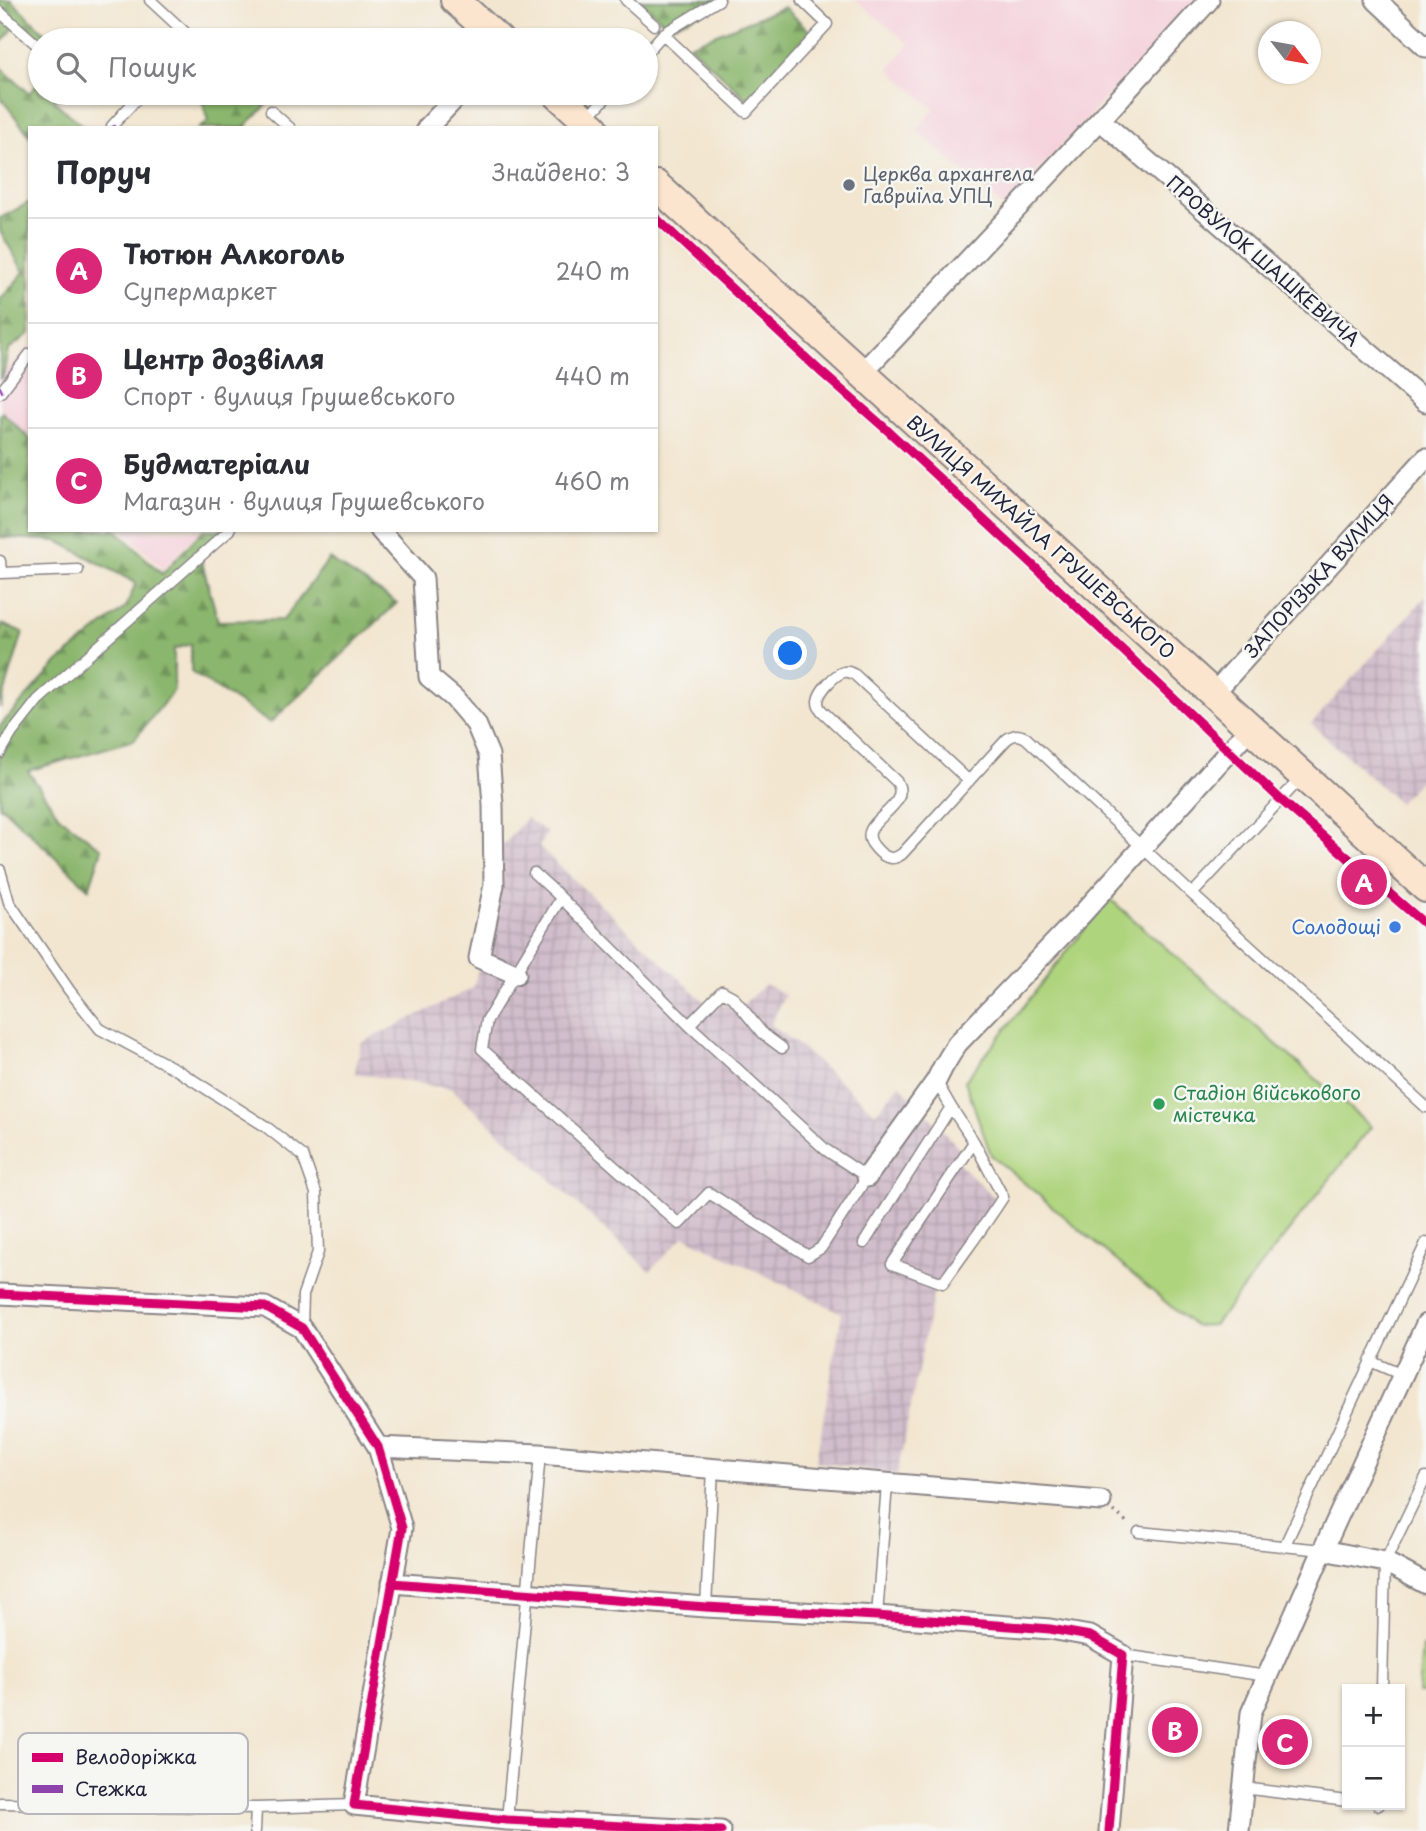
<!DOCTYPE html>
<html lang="uk">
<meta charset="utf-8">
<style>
:root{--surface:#fff;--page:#f7f7f7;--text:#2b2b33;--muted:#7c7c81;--line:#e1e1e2;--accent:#db2777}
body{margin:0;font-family:"Playpen Sans",sans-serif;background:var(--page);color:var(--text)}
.controls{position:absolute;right:21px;bottom:21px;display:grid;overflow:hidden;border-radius:0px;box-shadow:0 2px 5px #0004}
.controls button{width:63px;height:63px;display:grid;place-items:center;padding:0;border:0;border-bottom:2px solid var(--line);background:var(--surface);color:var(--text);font:35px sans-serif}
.compass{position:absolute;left:1258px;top:21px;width:63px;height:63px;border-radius:50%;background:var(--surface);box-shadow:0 2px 5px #0004;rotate:121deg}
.you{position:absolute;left:791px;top:654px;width:24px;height:24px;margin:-18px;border:5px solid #fff;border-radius:50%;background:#1a73e8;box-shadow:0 0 0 10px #1a73e833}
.badge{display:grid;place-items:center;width:46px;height:46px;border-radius:50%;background:var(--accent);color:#fff;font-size:23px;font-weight:700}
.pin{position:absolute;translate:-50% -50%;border:4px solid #fff;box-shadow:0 2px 7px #0006}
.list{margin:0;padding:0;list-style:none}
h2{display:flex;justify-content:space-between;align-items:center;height:91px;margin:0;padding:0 28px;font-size:30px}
h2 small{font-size:23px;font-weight:400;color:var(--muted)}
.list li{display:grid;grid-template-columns:46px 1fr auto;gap:21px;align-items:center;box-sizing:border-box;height:105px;padding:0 28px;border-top:2px solid var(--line)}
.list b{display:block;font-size:26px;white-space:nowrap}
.list p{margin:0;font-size:23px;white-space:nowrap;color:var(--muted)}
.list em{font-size:23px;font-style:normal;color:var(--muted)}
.icon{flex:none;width:38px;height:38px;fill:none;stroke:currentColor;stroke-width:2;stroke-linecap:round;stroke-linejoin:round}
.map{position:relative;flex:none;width:1426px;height:1831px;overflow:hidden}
.search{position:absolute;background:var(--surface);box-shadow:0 2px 5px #0004;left:28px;top:28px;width:630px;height:77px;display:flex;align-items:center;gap:18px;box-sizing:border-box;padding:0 24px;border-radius:38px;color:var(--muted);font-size:26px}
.panel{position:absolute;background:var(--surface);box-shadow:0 2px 5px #0004;left:28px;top:126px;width:630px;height:406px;border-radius:0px}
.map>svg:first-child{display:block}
</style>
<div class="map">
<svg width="1426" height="1831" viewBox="0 0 1426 1831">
<defs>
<pattern id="industrial-grid" width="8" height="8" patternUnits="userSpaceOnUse" patternTransform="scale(1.75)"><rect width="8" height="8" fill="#d1bdcb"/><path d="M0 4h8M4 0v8" fill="none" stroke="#b3a2af"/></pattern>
<pattern id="forest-firs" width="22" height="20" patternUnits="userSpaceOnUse" patternTransform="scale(1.75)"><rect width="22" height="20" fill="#8bb66d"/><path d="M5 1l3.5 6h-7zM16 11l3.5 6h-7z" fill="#71945b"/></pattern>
</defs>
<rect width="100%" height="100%" fill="#f6f6f2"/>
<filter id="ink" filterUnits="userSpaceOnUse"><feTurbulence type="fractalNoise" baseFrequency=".0143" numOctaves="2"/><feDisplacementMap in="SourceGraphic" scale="14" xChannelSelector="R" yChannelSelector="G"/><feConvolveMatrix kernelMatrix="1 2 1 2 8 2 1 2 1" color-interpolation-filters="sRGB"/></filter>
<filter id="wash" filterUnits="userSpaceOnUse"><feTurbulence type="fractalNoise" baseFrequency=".00686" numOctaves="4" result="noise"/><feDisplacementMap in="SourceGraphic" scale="28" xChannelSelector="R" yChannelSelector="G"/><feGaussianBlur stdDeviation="1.57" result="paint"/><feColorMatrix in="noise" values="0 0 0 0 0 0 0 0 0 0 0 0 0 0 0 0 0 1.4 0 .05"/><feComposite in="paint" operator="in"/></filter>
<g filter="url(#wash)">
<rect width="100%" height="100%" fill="#f2e6d0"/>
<path fill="#f5cfda" d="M855,0H1198L1004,207L916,130L934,109L889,69L909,44Z
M30,344V437L0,408V378Z
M123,530H200L163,569Z"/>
<path fill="url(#industrial-grid)" d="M1426,596V773L1399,803L1311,724Z
M526,818L547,832L539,847L708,1005L744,1004L765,984L785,995L770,1025L799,1046L876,1113L900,1085L959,1148L955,1159L999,1202L978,1238L968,1235L933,1295L897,1475L816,1461L842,1313L684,1236L650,1271L452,1089L355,1073L361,1043L473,988L504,874L490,860Z"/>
<path fill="url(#forest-firs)" stroke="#566c54" stroke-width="2" d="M0,0H11L52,40H40V44L18,23L0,44Z
M640,0H728L669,27Z
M784,7L813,34L750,102L689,45Z
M0,67L29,93L40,82V93H60L54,101L85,128H30V136L0,97Z
M200,93H250L266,106L245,126L247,128H199L208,122Z
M30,202V333L8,350L3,377L0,379V300L24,272L0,231V218Z
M2,412L30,439V530H116L162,574L203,530H222L199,551L218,621L283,620L329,559L397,603L270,723L191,672V644L174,649V690L134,740L28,771L59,816L102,849L89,889L2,807L0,808V726L58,662L126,607L136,583L58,541L0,537V415Z
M2,624L23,632L0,708V634Z"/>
<path fill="#afd47e" stroke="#687b5c" stroke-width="2" d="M1109,898L1371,1127L1214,1325L1194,1326L991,1155L965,1081Z
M1422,1647L1426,1648V1693H1418Z"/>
</g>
<g filter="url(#ink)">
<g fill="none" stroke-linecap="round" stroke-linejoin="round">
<g stroke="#8a8486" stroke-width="13">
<path id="lane" d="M150,0L191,38L189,40
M626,0L654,25
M0,12L36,44
M663,34L746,112L827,24L802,0
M646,53L663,34L719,0
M271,111L290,128
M587,118L610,93
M112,126L142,93
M0,393L30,354
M0,561L1,573L78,570
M0,753L12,733L38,700L230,530
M969,781L855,675C850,673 850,671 844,672C835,674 819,691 818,701C818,706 819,707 822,711L897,782C913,809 853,822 874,846C877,850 882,855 887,857C893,859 896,858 902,854L1007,739C1014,734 1018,734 1026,738L1192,894L1426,1107
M0,870L9,902L69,990L100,1029L177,1070L265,1126L303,1156L316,1193L318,1252L303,1295L302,1328
M534,873L554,891L689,1025
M1192,894L1302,777
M561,898L487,1020L482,1049L679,1224L709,1193L808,1256L821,1248L867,1177L826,1150L689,1025L722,991L733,997L762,1033L782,1048
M951,1107L974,1142L892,1264L943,1283C963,1254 984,1227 1003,1197L974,1142
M864,1243L951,1107L936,1081
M1370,1361L1402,1375
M1139,1532L1323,1550
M1284,1547L1426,1243
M706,1607L713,1469
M877,1616L887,1484
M1123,1655L1267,1676
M1382,1689L1385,1562L1426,1477
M1243,1788L1347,1801
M0,1803L256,1808L354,1805
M1378,1805H1379
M507,1820L540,1454
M255,1831L256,1808"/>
</g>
<g stroke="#8a8486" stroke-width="23">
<path id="street" d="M1376,0L1426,47
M1100,120L1426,402
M427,128L460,93
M861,374L1100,120L1209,0
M380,530L423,578L429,677L454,698L476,724L489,755L493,804L494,885L479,958L516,974
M1213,694L1426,458
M867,1177L936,1081L943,1067L957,1044L1083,913L1250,728
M0,1294L265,1307L302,1328L378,1447L402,1528L354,1805L507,1820L721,1831
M1426,1324L1323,1550L1385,1562L1426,1584
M378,1447L540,1454L1101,1501
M392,1583L706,1607L877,1616L1050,1629L1090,1636L1123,1655L1109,1831
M1239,1831L1251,1713L1323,1550"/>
</g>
<g stroke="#8a8486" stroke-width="32">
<path id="secondary" d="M455,0L499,40
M556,93L594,128
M656,185L1426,888"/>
</g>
<path stroke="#8a8486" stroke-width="3.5" stroke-dasharray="2 5" stroke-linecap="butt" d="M1114,1511L1129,1524"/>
<use href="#lane" stroke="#fff" stroke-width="10"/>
<use href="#street" stroke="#fff" stroke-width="19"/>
<use href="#secondary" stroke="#fbe5cf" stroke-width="28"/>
<path stroke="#8e44ad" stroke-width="7" stroke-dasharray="14 7" stroke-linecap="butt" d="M112,126L113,128
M0,390L2,389"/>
<g stroke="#f6f6f2" stroke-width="13">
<path id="cycleway" d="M656,218L820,371L886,429L1037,569L1281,800L1426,925
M0,1294L265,1307L302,1328L378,1447L402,1528L354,1805L507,1820L721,1831
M392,1583L706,1607L877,1616L1050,1629L1090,1636L1123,1655L1109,1831"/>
</g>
<use href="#cycleway" stroke="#d6006c" stroke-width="9"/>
</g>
</g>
<circle fill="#6b7280" stroke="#f6f6f2" stroke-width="2.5" cx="849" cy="185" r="7"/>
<circle fill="#3f7fe0" stroke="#f6f6f2" stroke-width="2.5" cx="1395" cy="927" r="7"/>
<circle fill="#2e9e5b" stroke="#f6f6f2" stroke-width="2.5" cx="1159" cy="1104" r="7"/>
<g text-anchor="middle" stroke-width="5" stroke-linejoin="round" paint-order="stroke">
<g font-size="19" fill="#5b616d" stroke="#f6f6f2" text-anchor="start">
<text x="863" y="181">Церква архангела<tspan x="863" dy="22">Гавриїла УПЦ</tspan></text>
</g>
<g font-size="19" fill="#22223b" stroke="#f6f6f2">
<text transform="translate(1263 261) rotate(41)" y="7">ПРОВУЛОК ШАШКЕВИЧА</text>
<text transform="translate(1041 537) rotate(42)" y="7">ВУЛИЦЯ МИХАЙЛА ГРУШЕВСЬКОГО</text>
<text transform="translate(1319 576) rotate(-48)" y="7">ЗАПОРІЗЬКА ВУЛИЦЯ</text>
</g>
<g font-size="19" fill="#366cbe" stroke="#f6f6f2" text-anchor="end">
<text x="1381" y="934">Солодощі</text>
</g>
<g font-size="19" fill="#27864d" stroke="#f6f6f2" text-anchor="start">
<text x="1173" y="1100">Стадіон військового<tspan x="1173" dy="22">містечка</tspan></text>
</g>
</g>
<rect x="18" y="1733" width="230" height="81" rx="10" fill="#f6f6f2" stroke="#b6b6bb" stroke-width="2"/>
<rect x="32" y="1753" width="31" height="9" fill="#d6006c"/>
<rect x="32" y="1785" width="31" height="8" fill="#8e44ad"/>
<g font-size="19" fill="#22223b">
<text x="75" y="1764">Велодоріжка</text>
<text x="75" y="1796">Стежка</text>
</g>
</svg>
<div class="controls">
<button>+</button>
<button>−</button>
</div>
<svg class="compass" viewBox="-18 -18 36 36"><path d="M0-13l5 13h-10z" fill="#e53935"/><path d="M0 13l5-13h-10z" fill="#7c7c81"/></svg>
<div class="you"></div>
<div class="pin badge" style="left:1364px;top:882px">A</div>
<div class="pin badge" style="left:1175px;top:1730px">B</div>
<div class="pin badge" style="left:1285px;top:1742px">C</div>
<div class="search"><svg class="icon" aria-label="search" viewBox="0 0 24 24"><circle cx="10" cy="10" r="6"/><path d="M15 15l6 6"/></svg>Пошук</div>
<section class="panel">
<h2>Поруч<small>Знайдено: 3</small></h2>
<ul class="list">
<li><span class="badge">A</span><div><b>Тютюн Алкоголь</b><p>Супермаркет</p></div><em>240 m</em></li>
<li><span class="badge">B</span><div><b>Центр дозвілля</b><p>Спорт · вулиця Грушевського</p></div><em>440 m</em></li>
<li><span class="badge">C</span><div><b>Будматеріали</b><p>Магазин · вулиця Грушевського</p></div><em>460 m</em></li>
</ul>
</section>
</div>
